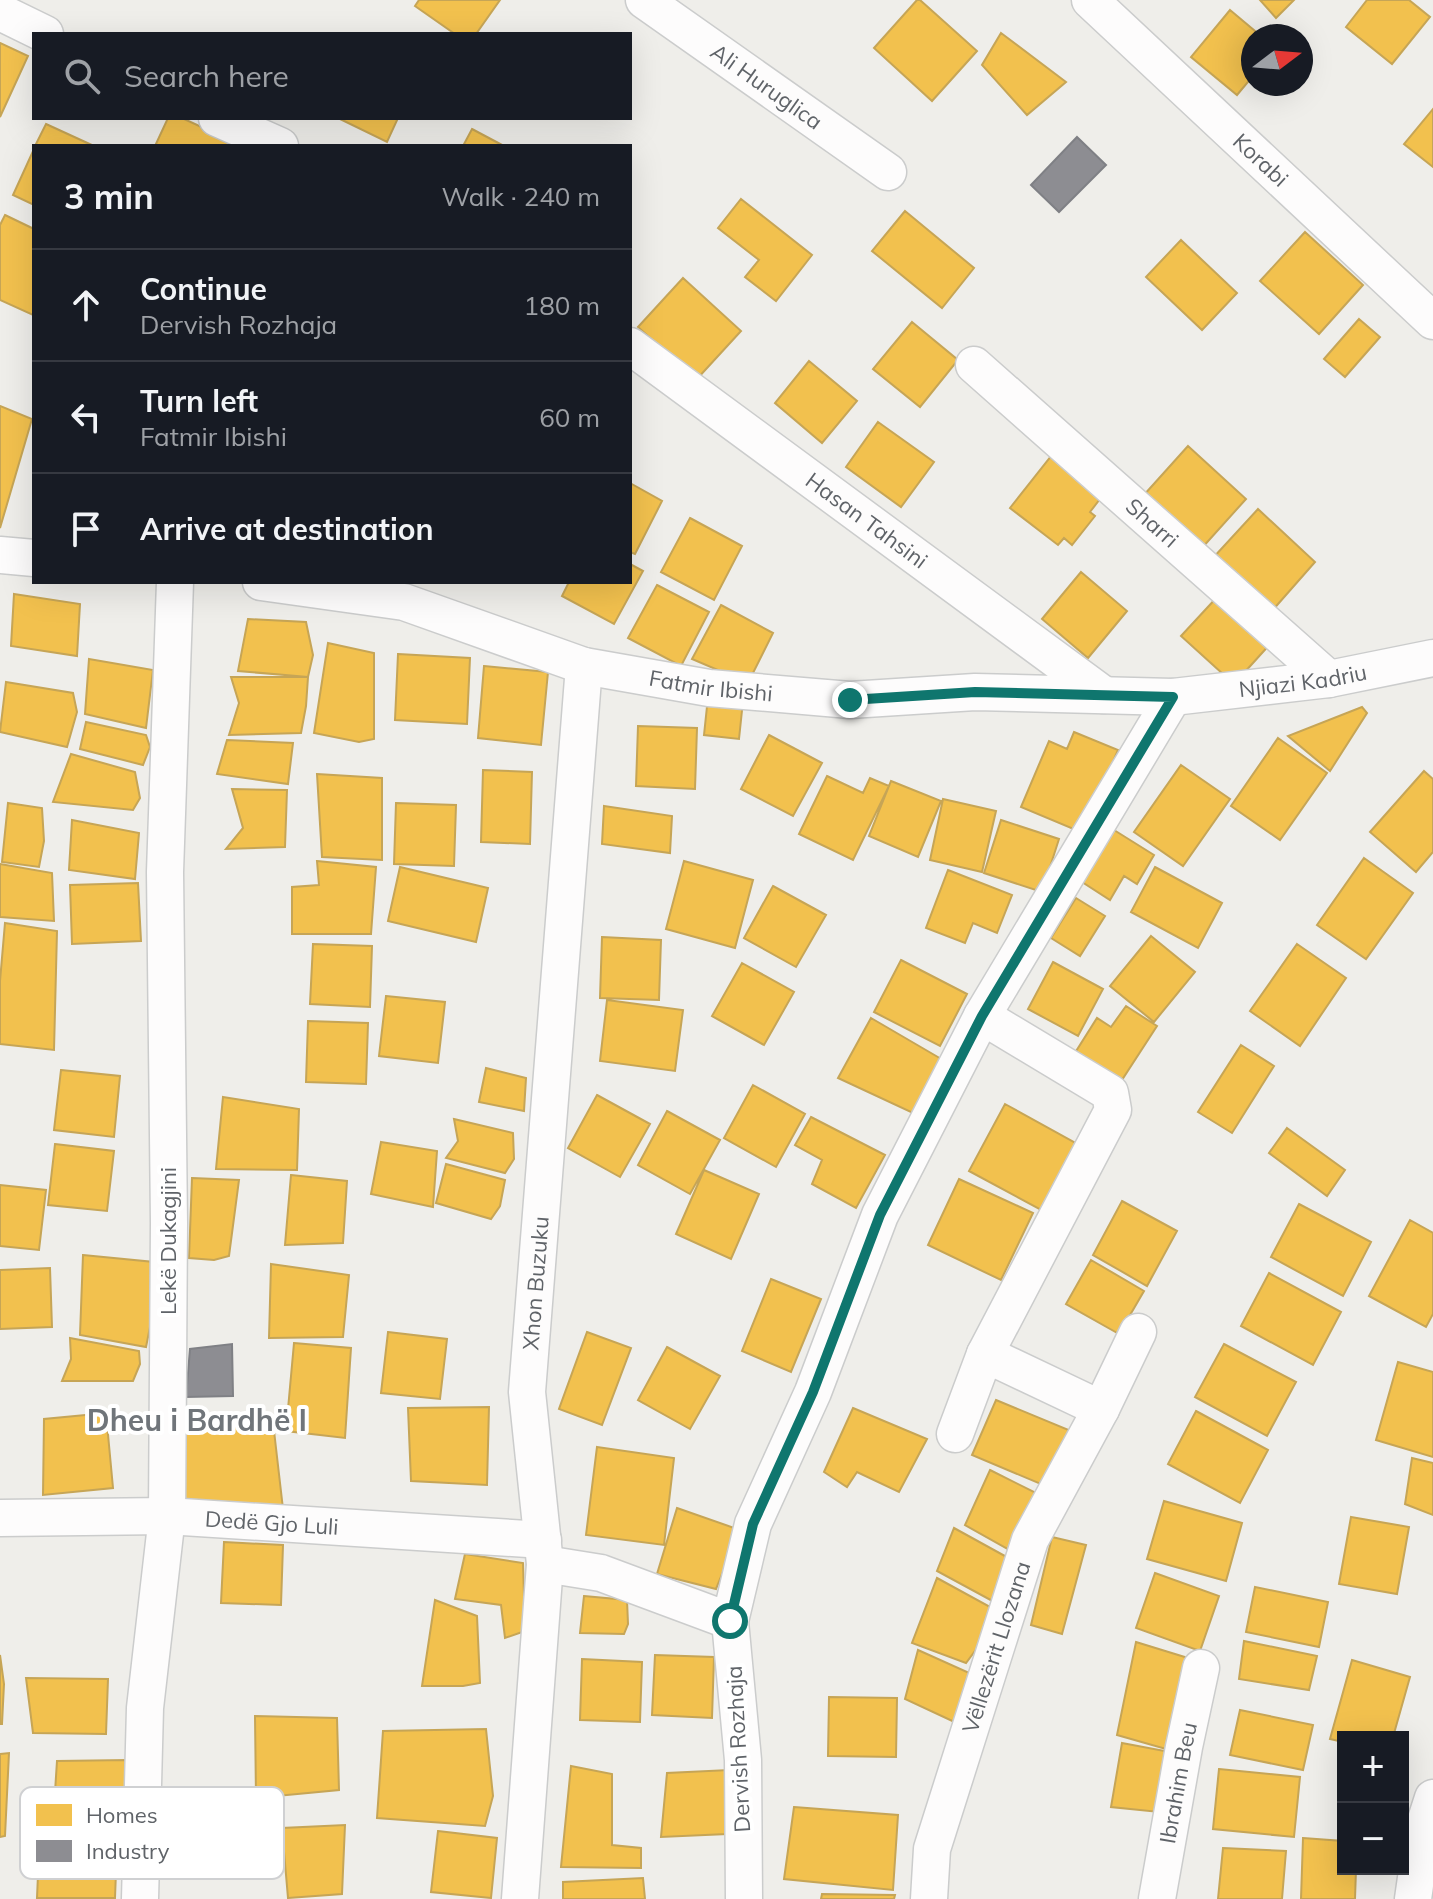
<!DOCTYPE html>
<meta charset="utf-8">
<style>
:root{--surface:#171b24;--page:#20242c;--text:#f1f3f6;--muted:#9ea1a6;--line:#363941}
body{margin:0;font-family:Mulish,sans-serif;background:var(--page);color:var(--text)}
.controls{position:absolute;right:24px;bottom:24px;display:grid;overflow:hidden;border-radius:0px;box-shadow:0 8px 32px #0002}
.controls button{width:72px;height:72px;display:grid;place-items:center;padding:0;border:0;border-bottom:2px solid var(--line);background:var(--surface);color:var(--text);font:40px sans-serif}
.compass{position:absolute;left:1241px;top:24px;width:72px;height:72px;border-radius:50%;background:var(--surface);box-shadow:0 8px 32px #0002;rotate:74deg}
.stop{position:absolute;width:24px;height:24px;margin:-18px;border:6px solid #0f766e;border-radius:50%;background:#fff}
.stop.end{background:#0f766e;border-color:#fff;box-shadow:0 2px 8px #0008}
.list{margin:0;padding:0;list-style:none}
h2{display:flex;justify-content:space-between;align-items:center;height:104px;margin:0;padding:0 32px;font-size:34px}
h2 small{font-size:26px;font-weight:400;color:var(--muted)}
.list li{display:grid;grid-template-columns:52px 1fr auto;gap:24px;align-items:center;box-sizing:border-box;height:112px;padding:0 32px;border-top:2px solid var(--line)}
.list b{display:block;font-size:30px;white-space:nowrap}
.list p{margin:0;font-size:26px;white-space:nowrap;color:var(--muted)}
.list em{font-size:26px;font-style:normal;color:var(--muted)}
.icon{flex:none;width:44px;height:44px;fill:none;stroke:currentColor;stroke-width:2;stroke-linecap:round;stroke-linejoin:round}
.map{position:relative;flex:none;width:1433px;height:1899px;overflow:hidden}
.search{position:absolute;background:var(--surface);box-shadow:0 8px 32px #0002;left:32px;top:32px;width:600px;height:88px;display:flex;align-items:center;gap:20px;box-sizing:border-box;padding:0 28px;border-radius:0px;color:var(--muted);font-size:30px}
.panel{position:absolute;background:var(--surface);box-shadow:0 8px 32px #0002;left:32px;top:144px;width:600px;height:440px;border-radius:0px}
.map>svg:first-child{display:block}
</style>
<div class="map">
<svg width="1433" height="1899" viewBox="0 0 1433 1899">
<rect width="100%" height="100%" fill="#efeeea"/>
<path fill="#f2c14e" stroke="#c6a556" stroke-width="2" d="M419,0H500L476,34H455L415,6Z
M917,0H920L977,51L932,101L874,48Z
M1260,0H1294L1276,18Z
M1367,0H1409L1430,17L1392,64L1346,27Z
M1230,10L1261,36H1253V76L1237,95L1191,57Z
M1001,33L1066,82L1027,115L982,65Z
M0,43L28,56L0,117Z
M1433,109V167L1404,144Z
M168,118H182L232,141L229,146H155Z
M338,118H398L387,142Z
M46,124L94,146H35Z
M472,129L504,146H463Z
M34,149V205L13,195Z
M741,199L812,255L776,301L745,277L759,260L718,228Z
M905,211L974,268L942,308L872,251Z
M5,215L34,229V312L33,315L0,300V225Z
M1305,232L1363,285L1319,334L1260,281Z
M1181,240L1237,293L1202,330L1146,277Z
M683,278L741,331L696,380L638,327Z
M1359,319L1380,337L1345,377L1324,359Z
M912,322L958,360L920,407L873,369Z
M809,361L857,401L822,443L775,403Z
M0,406L32,419L0,528Z
M878,422L934,462L901,507L846,467Z
M1188,446L1246,499L1201,549L1143,496Z
M1052,455L1103,495L1090,512L1095,516L1072,545L1064,538L1058,545L1010,508Z
M630,483L662,501L635,554L630,552Z
M1258,509L1315,562L1271,612L1212,559Z
M690,518L742,546L714,600L661,572Z
M630,564L643,571L614,624L562,596L569,582H630Z
M1081,572L1127,611L1088,658L1042,619Z
M657,585L709,612L681,666L628,638Z
M14,594L80,604L77,656L11,646Z
M1219,595L1271,643L1234,684L1181,636Z
M721,605L773,633L748,683L692,659Z
M248,619L306,622L313,655L308,677L238,671Z
M328,643L374,653V739L359,742L314,733Z
M398,654L470,658L467,724L395,720Z
M89,659L153,670L146,728L85,714Z
M484,666L548,672L541,745L478,738Z
M231,677H308L306,706L301,733L229,735L239,703Z
M6,682L73,693L77,712L67,747L0,732Z
M708,697L743,701L739,739L704,735Z
M1362,707L1367,713L1330,771L1288,736Z
M86,722L146,735L150,747L143,765L80,749Z
M638,726L697,728L695,789L636,786Z
M1074,732L1118,750L1083,833L1021,807L1049,741L1067,749Z
M769,735L822,763L793,816L741,789Z
M1278,738L1327,773L1280,840L1231,806Z
M227,740L293,743L288,784L217,774Z
M71,754L135,772L140,798L133,810L53,802Z
M1181,765L1230,799L1183,866L1134,832Z
M483,770L532,772L530,844L481,842Z
M1424,771L1433,779V852L1416,872L1370,832Z
M317,774L382,778V860L322,857Z
M827,776L863,793L870,778L889,786L853,860L799,834Z
M891,781L941,801L918,857L869,836Z
M232,789L287,790L285,847L226,849L243,828Z
M943,799L996,811L982,872L930,860Z
M8,803L42,808L44,841L39,867L2,862Z
M396,803L456,805L454,866L394,864Z
M604,806L672,816L670,853L602,844Z
M72,820L139,833L135,879L69,870Z
M1001,820L1059,839L1042,892L984,873Z
M1114,830L1154,855L1137,884L1124,876L1110,900L1082,882Z
M1364,858L1413,893L1366,959L1317,925Z
M317,861L376,867L371,934H292V887L319,885Z
M684,861L753,880L735,948L666,929Z
M0,864L52,873L54,921L0,917Z
M400,867L488,888L476,942L388,921Z
M1155,867L1222,903L1198,948L1131,912Z
M948,870L1012,895L997,933L973,923L965,943L926,928Z
M138,883L141,941L72,944L70,885Z
M773,886L826,915L796,967L744,938Z
M1076,898L1105,916L1080,956L1051,938Z
M5,923L57,931L54,1050L0,1044V981Z
M1151,936L1195,972L1154,1022L1110,986Z
M602,937L661,940L659,1000L600,998Z
M313,944L372,946L370,1007L310,1004Z
M1297,944L1346,978L1300,1046L1250,1011Z
M901,960L967,994L940,1046L874,1012Z
M1053,962L1103,989L1078,1036L1028,1009Z
M742,963L794,992L764,1045L712,1016Z
M386,996L445,1002L438,1063L379,1056Z
M607,1000L683,1010L675,1071L600,1061Z
M1126,1006L1157,1026L1118,1086L1073,1056L1097,1018L1111,1027Z
M871,1018L943,1060L913,1113L838,1078Z
M308,1021L368,1023L366,1084L306,1082Z
M1241,1045L1274,1066L1232,1133L1198,1112Z
M486,1068L526,1078L524,1111L479,1102Z
M61,1070L120,1076L114,1137L54,1130Z
M753,1085L805,1114L776,1167L724,1138Z
M597,1095L650,1124L620,1177L568,1148Z
M223,1097L299,1109L297,1170L216,1169Z
M1005,1104L1079,1145L1043,1211L969,1171Z
M667,1111L720,1140L690,1194L638,1165Z
M811,1117L885,1155L856,1208L812,1184L822,1160L795,1145Z
M454,1119L513,1133L514,1159L505,1173L446,1158L458,1141Z
M1287,1128L1345,1170L1327,1196L1269,1153Z
M381,1142L437,1151L433,1207L371,1194Z
M55,1144L114,1151L107,1211L48,1205Z
M446,1164L505,1180L500,1206L491,1219L436,1203Z
M704,1170L759,1194L731,1259L676,1234Z
M291,1175L347,1181L343,1243L285,1245Z
M192,1178L239,1180L229,1256L214,1260L189,1258Z
M959,1179L1033,1213L1001,1280L928,1245Z
M0,1185L46,1190L39,1250L0,1246Z
M1122,1201L1177,1231L1147,1286L1093,1255Z
M1299,1204L1371,1242L1343,1296L1271,1257Z
M1410,1220L1433,1233V1314L1426,1327L1369,1296Z
M83,1255L154,1262L155,1302L146,1347L80,1335Z
M1091,1260L1144,1291L1119,1334L1066,1304Z
M271,1264L349,1275L343,1337L269,1338Z
M50,1268L52,1327L0,1329V1270Z
M1269,1273L1341,1312L1313,1365L1241,1326Z
M771,1279L821,1299L791,1372L742,1351Z
M388,1332L447,1339L440,1399L381,1393Z
M587,1332L631,1348L602,1425L559,1409Z
M70,1338L139,1351L140,1364L133,1381H62L71,1359Z
M294,1343L351,1348L345,1438L286,1431Z
M1224,1344L1296,1382L1267,1436L1195,1397Z
M667,1347L720,1376L690,1429L638,1400Z
M1398,1362L1433,1372V1457L1376,1440Z
M996,1400L1071,1431L1048,1487L972,1455Z
M489,1407L487,1485L411,1481L408,1408Z
M853,1408L927,1439L899,1492L857,1472L847,1487L824,1472Z
M1196,1411L1268,1450L1240,1503L1168,1464Z
M106,1413L113,1488L43,1495L44,1419Z
M273,1422L283,1509L185,1505L182,1433Z
M597,1447L674,1458L664,1545L586,1535Z
M1412,1458L1433,1463V1515L1405,1504Z
M990,1470L1044,1497L1015,1553L965,1525Z
M1164,1501L1242,1523L1226,1581L1147,1559Z
M677,1508L740,1530L716,1589L657,1574Z
M1351,1517L1409,1527L1397,1594L1339,1584Z
M954,1528L1014,1561L998,1604L937,1571Z
M1052,1537L1086,1545L1062,1634L1031,1625Z
M224,1542L283,1545L281,1605L221,1603Z
M465,1554L523,1563L525,1631L505,1638L501,1605L455,1599Z
M1155,1573L1219,1596L1200,1651L1136,1628Z
M937,1578L992,1608L986,1636L966,1663L912,1643Z
M1255,1587L1328,1602L1319,1647L1246,1632Z
M584,1596L627,1600L628,1624L624,1634L580,1633Z
M435,1600L477,1616L480,1683L463,1686H422Z
M1244,1641L1317,1656L1309,1690L1239,1679Z
M1136,1642L1188,1658L1173,1751L1117,1735Z
M918,1650L976,1676L961,1725L905,1699Z
M0,1655L4,1684L2,1724H0Z
M655,1655L714,1657L712,1718L652,1715Z
M582,1659L642,1662L640,1722L580,1720Z
M1352,1660L1410,1677L1393,1737H1343V1742L1330,1739Z
M26,1678L108,1679L106,1734L33,1733Z
M829,1697L897,1698L896,1757L828,1756Z
M1240,1710L1313,1725L1303,1770L1230,1755Z
M255,1716L337,1718L339,1790L256,1798Z
M486,1729L493,1796L485,1826L377,1818L383,1731Z
M1122,1743L1170,1752L1159,1812L1111,1807Z
M9,1753L5,1836L0,1837V1754Z
M128,1760L132,1831L53,1823L57,1761Z
M571,1766L612,1774V1845L641,1848V1868L561,1867Z
M1219,1769L1300,1777L1294,1837L1213,1829Z
M729,1770L727,1834L661,1837L667,1773Z
M794,1807L898,1815L893,1890L784,1879Z
M345,1825L342,1894L288,1898L282,1828Z
M40,1829L117,1845L115,1898H37Z
M438,1831L497,1838L491,1898L431,1892Z
M1303,1838L1343,1841V1869H1356L1355,1899H1301Z
M1223,1848L1286,1851L1282,1899H1218Z
M643,1878L645,1899H563V1882Z
M822,1894L895,1895L894,1899H821Z"/>
<path fill="#8d8d92" stroke="#7f8085" stroke-width="2" d="M1077,137L1106,165L1059,212L1031,185Z
M232,1344L233,1396L186,1397L190,1349Z"/>
<g fill="none" stroke-linecap="round" stroke-linejoin="round">
<g stroke="#cbcccc" stroke-width="39">
<g id="minor">
<path id="s1" d="M644,0L888,172"/>
<path id="s2" d="M1090,0L1433,321"/>
<path d="M0,12L45,34"/>
<path d="M217,118L280,146"/>
<path id="s3" d="M630,346L1104,695"/>
<path id="s4" d="M974,365L1329,679"/>
<path d="M0,555L34,558"/>
<path id="s5" d="M261,582L404,602L584,666L709,688L850,700L975,692L1173,697L1329,679L1433,658"/>
<path d="M985,1354L1101,1409"/>
<path d="M955,1434L985,1354L1113,1110L1110,1093L982,1016"/>
<path id="s6" d="M0,1518L167,1516L543,1540"/>
<path d="M545,1564L601,1573L730,1621"/>
<path d="M140,1899L145,1708L167,1516L169,1223L165,872L175,582"/>
<path id="s7" d="M520,1899L545,1564L527,1392L584,666"/>
<path d="M744,1899L743,1760L730,1621L753,1524L813,1392L880,1215L982,1016L1173,697"/>
<path id="s8" d="M929,1899L932,1849L1030,1540L1101,1409L1138,1332"/>
<path id="s9" d="M1157,1899L1184,1747L1201,1668"/>
<path d="M1413,1899L1423,1829L1433,1798"/>
</g>
</g>
<use href="#minor" stroke="#fdfcfc" stroke-width="36"/>
</g>
<g fill="none" stroke-linecap="round" stroke-linejoin="round">
<path stroke="#0f766e" stroke-width="10" d="M730,1621L753,1524L813,1392L880,1215L982,1016L1173,697L975,692L850,700"/>
</g>
<g text-anchor="middle" stroke-width="8" stroke-linejoin="round" paint-order="stroke">
<g font-size="22" fill="#5f6368" stroke="#fff">
<text dy="8" stroke="none"><textPath href="#s1" startOffset="150">Ali Huruglica</textPath></text>
<text dy="8" stroke="none"><textPath href="#s2" startOffset="234">Korabi</textPath></text>
<text dy="8" stroke="none"><textPath href="#s3" startOffset="294">Hasan Tahsini</textPath></text>
<text dy="8" stroke="none"><textPath href="#s4" startOffset="238">Sharri</textPath></text>
<text dy="8" stroke="none"><textPath href="#s5" startOffset="1058">Njiazi Kadriu</textPath></text>
<text dy="8" stroke="none"><textPath href="#s5" startOffset="464">Fatmir Ibishi</textPath></text>
<text transform="translate(168 1241) rotate(-90)" y="8">Lekë Dukagjini</text>
<text dy="8" stroke="none"><textPath href="#s7" startOffset="618">Xhon Buzuku</textPath></text>
<text dy="8" stroke="none"><textPath href="#s6" startOffset="272">Dedë Gjo Luli</textPath></text>
<text dy="8" stroke="none"><textPath href="#s8" startOffset="262">Vëllezërit Llozana</textPath></text>
<text transform="translate(738 1749) rotate(-93)" y="8">Dervish Rozhaja</text>
<text dy="8" stroke="none"><textPath href="#s9" startOffset="118">Ibrahim Beu</textPath></text>
</g>
<g font-size="30" font-weight="bold" fill="#70757a" stroke="#fff">
<text x="197" y="1431">Dheu i Bardhë I</text>
</g>
</g>
<rect x="20" y="1787" width="264" height="92" rx="12" fill="#fff" stroke="#cfd0d2" stroke-width="2"/>
<rect x="36" y="1804" width="36" height="22" fill="#f2c14e"/>
<rect x="36" y="1840" width="36" height="22" fill="#8d8d92"/>
<g font-size="22" fill="#5f6368">
<text x="86" y="1823">Homes</text>
<text x="86" y="1859">Industry</text>
</g>
</svg>
<div class="controls">
<button>+</button>
<button>−</button>
</div>
<svg class="compass" viewBox="-18 -18 36 36"><path d="M0-13l5 13h-10z" fill="#e53935"/><path d="M0 13l5-13h-10z" fill="#9ea1a6"/></svg>
<div class="stop" style="left:730px;top:1621px"></div>
<div class="stop end" style="left:850px;top:700px"></div>
<div class="search"><svg class="icon" aria-label="search" viewBox="0 0 24 24"><circle cx="10" cy="10" r="6"/><path d="M15 15l6 6"/></svg>Search here</div>
<section class="panel">
<h2>3 min<small>Walk · 240 m</small></h2>
<ul class="list">
<li><svg class="icon" aria-label="ahead" viewBox="0 0 24 24"><path d="M12 20V5M6 11l6-6 6 6"/></svg><div><b>Continue</b><p>Dervish Rozhaja</p></div><em>180 m</em></li>
<li><svg class="icon" aria-label="left" viewBox="0 0 24 24"><path d="M17 20v-9H6M10 6l-5 5 5 5"/></svg><div><b>Turn left</b><p>Fatmir Ibishi</p></div><em>60 m</em></li>
<li><svg class="icon" aria-label="arrive" viewBox="0 0 24 24"><path d="M6 21V4h12l-3 4 3 4H6"/></svg><div><b>Arrive at destination</b></div></li>
</ul>
</section>
</div>
